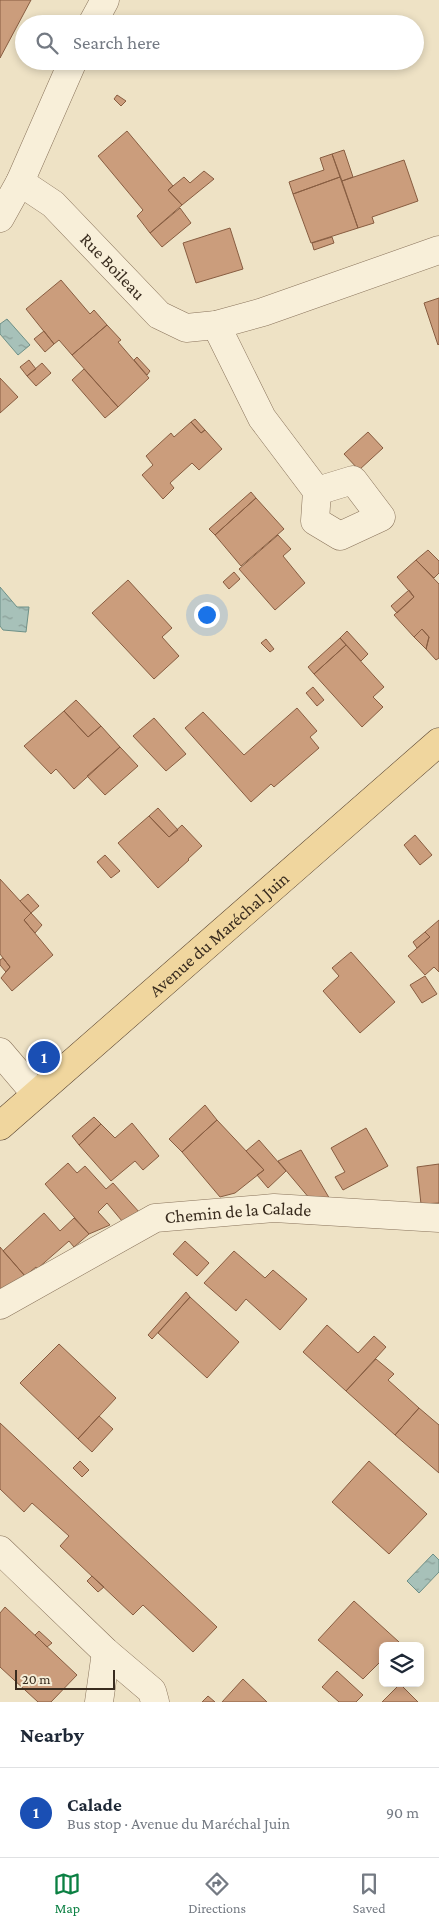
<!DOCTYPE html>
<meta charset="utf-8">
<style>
:root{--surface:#fff;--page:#f6f6f7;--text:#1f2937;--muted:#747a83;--line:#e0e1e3;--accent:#0b8043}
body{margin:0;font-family:"Crimson Pro",serif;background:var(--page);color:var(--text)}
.controls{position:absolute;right:15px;bottom:15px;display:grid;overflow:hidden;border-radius:8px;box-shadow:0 2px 8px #0003}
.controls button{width:45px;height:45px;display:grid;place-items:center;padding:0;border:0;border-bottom:1px solid var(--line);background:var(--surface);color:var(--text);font:25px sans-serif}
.scale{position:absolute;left:15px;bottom:12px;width:100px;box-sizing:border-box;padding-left:5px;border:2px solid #392c1f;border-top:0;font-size:14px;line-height:18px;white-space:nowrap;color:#392c1f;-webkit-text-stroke:4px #f5ecd5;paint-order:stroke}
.you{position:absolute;left:206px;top:614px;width:18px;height:18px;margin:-12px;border:4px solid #fff;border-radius:50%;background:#1a73e8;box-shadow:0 0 0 8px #1a73e833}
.badge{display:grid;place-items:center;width:32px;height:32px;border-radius:50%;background:var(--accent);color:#fff;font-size:16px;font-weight:700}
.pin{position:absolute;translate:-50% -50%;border:2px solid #fff;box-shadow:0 1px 5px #0006}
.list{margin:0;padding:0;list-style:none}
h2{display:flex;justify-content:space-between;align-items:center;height:65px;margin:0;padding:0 20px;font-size:21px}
h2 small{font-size:16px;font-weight:400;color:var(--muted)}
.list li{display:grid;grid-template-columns:32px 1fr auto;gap:15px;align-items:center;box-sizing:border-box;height:90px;padding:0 20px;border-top:1px solid var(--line)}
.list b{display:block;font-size:19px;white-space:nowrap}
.list p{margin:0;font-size:16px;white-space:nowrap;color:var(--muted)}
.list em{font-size:16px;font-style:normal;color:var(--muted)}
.icon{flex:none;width:28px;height:28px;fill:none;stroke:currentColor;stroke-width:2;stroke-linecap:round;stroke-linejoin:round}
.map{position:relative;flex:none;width:439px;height:1702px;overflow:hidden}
.search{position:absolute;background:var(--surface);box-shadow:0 2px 8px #0003;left:15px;right:15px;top:15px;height:55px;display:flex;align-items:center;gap:12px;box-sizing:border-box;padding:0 18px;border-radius:28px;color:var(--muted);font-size:19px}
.sheet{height:155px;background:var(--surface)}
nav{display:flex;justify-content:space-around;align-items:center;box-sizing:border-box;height:70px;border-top:1px solid var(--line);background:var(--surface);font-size:14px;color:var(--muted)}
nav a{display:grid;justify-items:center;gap:2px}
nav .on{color:var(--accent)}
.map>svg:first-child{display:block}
</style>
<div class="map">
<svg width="439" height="1702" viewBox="0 0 439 1702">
<defs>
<pattern id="water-ripples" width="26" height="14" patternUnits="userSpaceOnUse" patternTransform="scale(1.25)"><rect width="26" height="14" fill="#a7c1b9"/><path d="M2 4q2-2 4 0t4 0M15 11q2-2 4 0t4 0" fill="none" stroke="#899d96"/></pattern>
</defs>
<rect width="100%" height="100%" fill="#eee2c5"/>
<path fill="url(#water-ripples)" stroke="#6d9087" d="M7,319L30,345L18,355L0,334V324Z
M0,587L17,607H29L26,632L3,630L0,626Z
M433,1554L439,1560V1572L419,1593L407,1581Z"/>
<path fill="#cb9d7c" stroke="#885d41" d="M0,0H31L0,58Z
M117,95L126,101L121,106L114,99Z
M127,131L173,186L168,190L182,205L150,233L137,216L143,210L98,156Z
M344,150L353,177L342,181L332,154Z
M332,154L340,177L293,194L289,182L324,170L320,158Z
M404,160L418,201L372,217L374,223L358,228L342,181Z
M204,171L214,179L182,205L168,190L184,177L190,183Z
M340,177L358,228L311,243L293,194Z
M180,208L191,223L162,247L150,233Z
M230,228L243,269L196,283L183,243Z
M332,237L334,243L314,250L312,243Z
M61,280L90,314L94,310L107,325L72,355L59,340L54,344L26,309Z
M439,298V344L438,345L424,303Z
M107,325L121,340L118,342L149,378L118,407L72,355Z
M44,331L54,344L45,352L34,339Z
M137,357L150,371L147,375L134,360Z
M29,360L36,369L27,376L20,367Z
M42,363L51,373L36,386L27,376Z
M84,369L118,407L105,418L72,380Z
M0,378L18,397L0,413Z
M195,419L205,430L201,433L191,422Z
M191,422L201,433L205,430L222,449L199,470L192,463L170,483L174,488L163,499L142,475L153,465L146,456L171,433L174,437Z
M368,432L383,448L359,470L344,454Z
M251,492L256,498L215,535L209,529Z
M256,498L284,529L241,566L215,535Z
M278,535L291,549L283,556L305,583L275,610L239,569Z
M428,550L439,561V573L434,578L416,560Z
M416,560L439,584V658L436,660L426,649L429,637L422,629L414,637L394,615L414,597L397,577Z
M234,572L240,579L229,589L223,582Z
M128,580L172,628L162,637L179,656L154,679L92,613Z
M409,590L414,597L397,613L391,606Z
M422,629L429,637L426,649L414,637Z
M347,631L368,654L361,661L340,638Z
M340,638L346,645L314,674L308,667Z
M266,639L274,649L270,652L261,643Z
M346,645L384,687L373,697L383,707L362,727L314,674Z
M313,687L324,700L317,706L306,693Z
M76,700L101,726L88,737L64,711Z
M297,708L317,731L310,737L319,748L274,787L271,784L251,802L185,728L203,712L244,755Z
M64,711L88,737L101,726L120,747L74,789L56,769L51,774L24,746Z
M154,718L186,754L166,771L133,736Z
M120,747L138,766L105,795L87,776Z
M158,808L178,830L169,837L149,816Z
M149,816L169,837L182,825L202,846L188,859L189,860L158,888L118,843Z
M415,835L432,855L420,865L404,845Z
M105,855L120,871L111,878L97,862Z
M0,879L31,913L24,920L53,955L12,991L1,978L10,967L0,954Z
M28,894L39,906L31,913L20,901Z
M31,913L42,925L35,933L24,920Z
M439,920V972L434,967L425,975L408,956L430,937L425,932Z
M425,932L430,937L417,948L413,942Z
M351,952L395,1002L360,1033L323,991L339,976L332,968Z
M3,958L10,967L6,972L0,965V960Z
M425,976L437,994L422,1003L410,985Z
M205,1105L217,1120L182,1152L169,1139Z
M94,1117L101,1124L79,1145L72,1136Z
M217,1120L264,1170L235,1193L220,1197L182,1152Z
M132,1123L159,1156L143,1170L135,1161L111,1181L79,1145L101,1124L115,1138Z
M366,1128L388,1166L343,1190L335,1177L345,1172L331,1148Z
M259,1140L286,1171L268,1188L257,1175L264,1170L246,1151Z
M301,1150L331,1201L310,1199L278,1161Z
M68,1163L77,1173L85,1166L106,1189L113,1183L140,1213L122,1221L107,1203L98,1212L110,1225L89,1234L45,1184Z
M439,1164V1203L421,1204L417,1167Z
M44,1213L60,1231L74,1218L89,1234L74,1247L69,1241L37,1269L36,1267L25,1276L3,1251Z
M185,1241L209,1263L197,1276L173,1254Z
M0,1247L25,1276L0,1298Z
M234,1251L265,1278L273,1270L307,1299L280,1330L246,1299L236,1311L204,1283Z
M186,1292L190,1297L152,1339L148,1335Z
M190,1297L239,1342L207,1378L158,1333Z
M327,1325L358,1353L374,1336L386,1347L346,1391L303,1352Z
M59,1344L116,1398L78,1439L20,1383Z
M376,1359L394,1374L388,1380L419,1408L395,1435L346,1391Z
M419,1408L439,1425V1473L395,1435Z
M99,1416L113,1429L92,1452L78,1439Z
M0,1423L217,1627L193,1652L143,1605L133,1615L60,1546L69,1536L32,1503L24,1512L0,1489Z
M80,1461L89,1470L82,1477L73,1468Z
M369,1461L427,1514L389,1554L332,1502Z
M92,1576L104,1587L98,1592L87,1581Z
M354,1601L399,1642L395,1646H383V1659L363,1679L318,1640Z
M5,1607L77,1675L51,1702H38L0,1667V1613Z
M39,1631L52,1643L47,1647L35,1635Z
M337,1671L363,1695L356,1702H339L322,1687Z
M243,1679L267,1702H222Z
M400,1684L418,1702H382Z
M208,1696L215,1702H202Z"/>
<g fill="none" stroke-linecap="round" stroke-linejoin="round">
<g stroke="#89735b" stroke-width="29">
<g id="minor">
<path d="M92,24L105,0"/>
<path id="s1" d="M20,182L53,204L159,315L186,328L216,325L263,312L439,250"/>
<path d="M0,218L20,182L73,61"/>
<path d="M216,325L262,418L317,491L315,521L340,536L381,517L353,480L317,491"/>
<path d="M0,1052L35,1093"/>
<path id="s2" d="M0,1305L155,1218L274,1208L439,1218"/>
<path d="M0,1550L106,1652L152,1691L155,1702"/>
<path d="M99,1702L106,1652"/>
</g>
</g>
<g stroke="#57422f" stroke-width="29">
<g id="major">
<path id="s3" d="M0,1126L439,742"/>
</g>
</g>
<use href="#minor" stroke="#f8efd9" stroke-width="28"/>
<use href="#major" stroke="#f0d69e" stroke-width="28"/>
</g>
<g text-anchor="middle" stroke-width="4" stroke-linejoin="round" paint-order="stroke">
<g font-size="18" fill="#392c1f" stroke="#f5ecd5">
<text dy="6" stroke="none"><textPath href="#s1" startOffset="126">Rue Boileau</textPath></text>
<text dy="6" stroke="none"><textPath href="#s3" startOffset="291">Avenue du Maréchal Juin</textPath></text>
<text dy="6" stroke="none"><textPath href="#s2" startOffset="261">Chemin de la Calade</textPath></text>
</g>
</g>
</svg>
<div class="controls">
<button><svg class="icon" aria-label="layers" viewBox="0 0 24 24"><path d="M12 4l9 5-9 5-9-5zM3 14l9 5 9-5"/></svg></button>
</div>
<div class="scale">20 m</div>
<div class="you"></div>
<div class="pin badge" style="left:44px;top:1057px;background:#1a4fb4">1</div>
<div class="search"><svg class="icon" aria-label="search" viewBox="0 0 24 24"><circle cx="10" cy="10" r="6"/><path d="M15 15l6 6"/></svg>Search here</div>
</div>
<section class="sheet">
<h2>Nearby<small></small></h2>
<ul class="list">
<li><span class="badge" style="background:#1a4fb4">1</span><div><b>Calade</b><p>Bus stop · Avenue du Maréchal Juin</p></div><em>90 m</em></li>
</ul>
</section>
<nav>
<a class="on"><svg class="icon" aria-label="map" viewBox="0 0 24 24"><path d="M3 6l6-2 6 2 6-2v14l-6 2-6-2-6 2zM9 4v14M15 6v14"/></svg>Map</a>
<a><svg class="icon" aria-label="directions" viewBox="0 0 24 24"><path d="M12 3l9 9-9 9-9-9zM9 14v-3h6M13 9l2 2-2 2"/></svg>Directions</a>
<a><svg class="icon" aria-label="saved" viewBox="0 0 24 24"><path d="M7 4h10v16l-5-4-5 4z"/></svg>Saved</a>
</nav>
